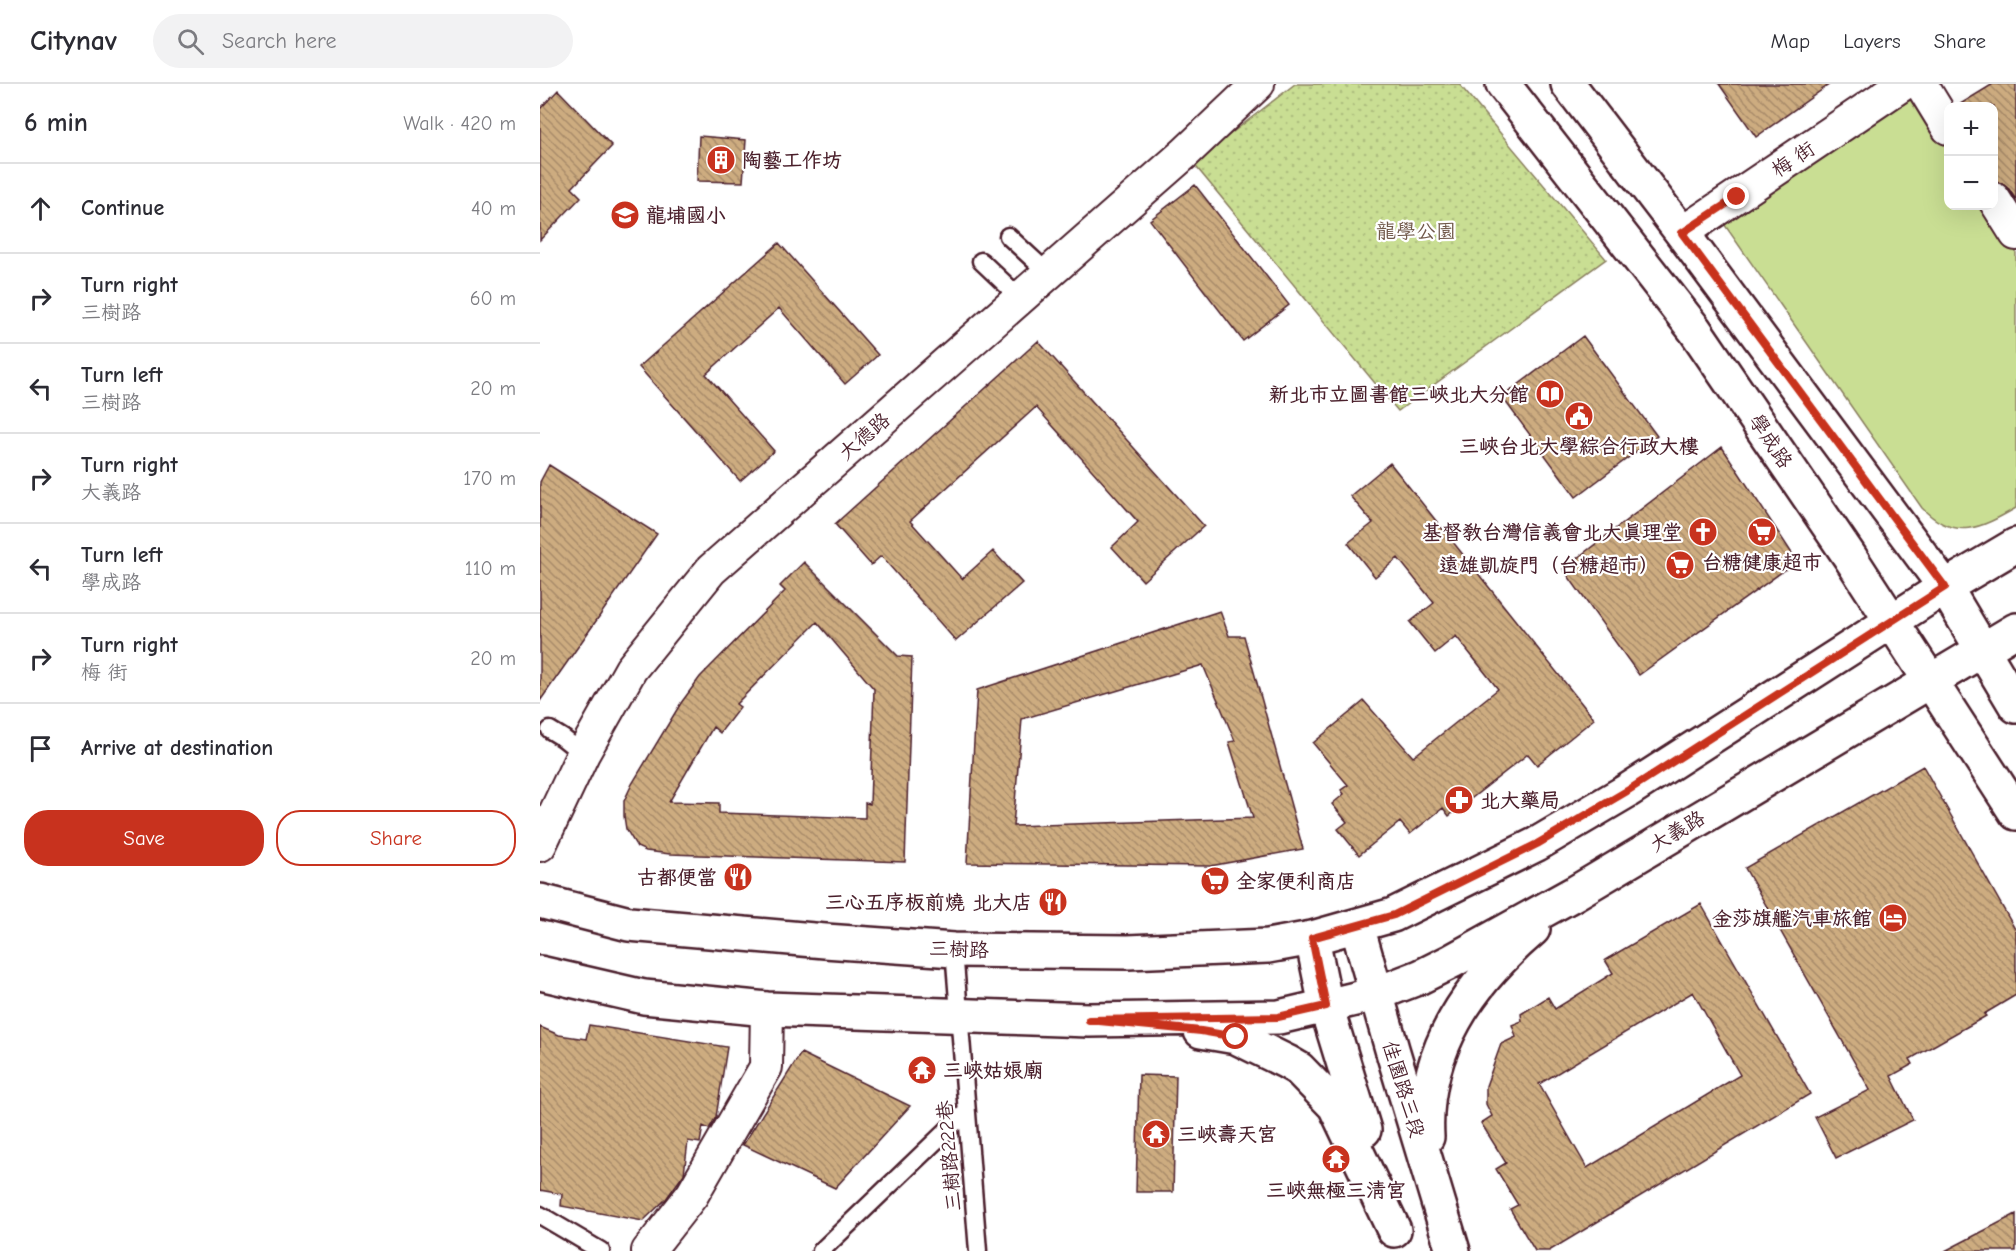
<!DOCTYPE html>
<meta charset="utf-8">
<style>
:root{--surface:#fff;--page:#f2f2f3;--text:#2b2b33;--muted:#7c7c81;--line:#e1e1e2;--accent:#c8321e}
body{margin:0;font-family:"Comic Neue","LXGW WenKai TC",sans-serif;background:var(--page);color:var(--text)}
.controls{position:absolute;right:18px;top:18px;display:grid;overflow:hidden;border-radius:12px;box-shadow:0 6px 24px #0002}
.controls button{width:54px;height:54px;display:grid;place-items:center;padding:0;border:0;border-bottom:2px solid var(--line);background:var(--surface);color:var(--text);font:30px sans-serif}
.stop{position:absolute;width:18px;height:18px;margin:-14px;border:4px solid #c8321e;border-radius:50%;background:#fff}
.stop.end{background:#c8321e;border-color:#fff;box-shadow:0 2px 6px #0008}
.list{margin:0;padding:0;list-style:none}
h2{display:flex;justify-content:space-between;align-items:center;height:78px;margin:0;padding:0 24px;font-size:26px}
h2 small{font-size:20px;font-weight:400;color:var(--muted)}
.list li{display:grid;grid-template-columns:39px 1fr auto;gap:18px;align-items:center;box-sizing:border-box;height:90px;padding:0 24px;border-top:2px solid var(--line)}
.list b{display:block;font-size:22px;white-space:nowrap}
.list p{margin:0;font-size:20px;white-space:nowrap;color:var(--muted)}
.list em{font-size:20px;font-style:normal;color:var(--muted)}
.actions{display:flex;gap:12px;padding:18px 24px}
.actions a{flex:1;padding:14px 0;border:2px solid var(--accent);border-radius:24px;text-align:center;font-size:21px;color:var(--accent)}
.actions .main{background:var(--accent);color:#fff}
.icon{flex:none;width:33px;height:33px;fill:none;stroke:currentColor;stroke-width:2;stroke-linecap:round;stroke-linejoin:round}
.map{position:relative;flex:none;width:1476px;height:1167px;overflow:hidden}
header{display:flex;align-items:center;gap:36px;box-sizing:border-box;height:84px;padding:0 30px;background:var(--surface);border-bottom:2px solid var(--line)}
header strong{font-size:28px}
nav{display:flex;gap:33px;margin-inline-start:auto;font-size:21px}
.search{width:420px;height:54px;background:var(--page);display:flex;align-items:center;gap:15px;box-sizing:border-box;padding:0 21px;border-radius:33px;color:var(--muted);font-size:22px}
main{display:flex}
aside{flex:1;background:var(--surface)}
.map>svg:first-child{display:block}
</style>
<header>
<strong>Citynav</strong>
<div class="search"><svg class="icon" aria-label="search" viewBox="0 0 24 24"><circle cx="10" cy="10" r="6"/><path d="M15 15l6 6"/></svg>Search here</div>
<nav><a>Map</a><a>Layers</a><a>Share</a></nav>
</header>
<main>
<aside>
<h2>6 min<small>Walk · 420 m</small></h2>
<ul class="list">
<li><svg class="icon" aria-label="ahead" viewBox="0 0 24 24"><path d="M12 20V5M6 11l6-6 6 6"/></svg><div><b>Continue</b></div><em>40 m</em></li>
<li><svg class="icon" aria-label="right" viewBox="0 0 24 24"><path d="M7 20v-9h11M14 6l5 5-5 5"/></svg><div><b>Turn right</b><p>三樹路</p></div><em>60 m</em></li>
<li><svg class="icon" aria-label="left" viewBox="0 0 24 24"><path d="M17 20v-9H6M10 6l-5 5 5 5"/></svg><div><b>Turn left</b><p>三樹路</p></div><em>20 m</em></li>
<li><svg class="icon" aria-label="right" viewBox="0 0 24 24"><path d="M7 20v-9h11M14 6l5 5-5 5"/></svg><div><b>Turn right</b><p>大義路</p></div><em>170 m</em></li>
<li><svg class="icon" aria-label="left" viewBox="0 0 24 24"><path d="M17 20v-9H6M10 6l-5 5 5 5"/></svg><div><b>Turn left</b><p>學成路</p></div><em>110 m</em></li>
<li><svg class="icon" aria-label="right" viewBox="0 0 24 24"><path d="M7 20v-9h11M14 6l5 5-5 5"/></svg><div><b>Turn right</b><p>梅 街</p></div><em>20 m</em></li>
<li><svg class="icon" aria-label="arrive" viewBox="0 0 24 24"><path d="M6 21V4h12l-3 4 3 4H6"/></svg><div><b>Arrive at destination</b></div></li>
</ul>
<div class="actions"><a class="main">Save</a><a>Share</a></div>
</aside>
<div class="map">
<svg width="1476" height="1167" viewBox="0 0 1476 1167">
<defs>
<pattern id="park-dots" width="8" height="8" patternUnits="userSpaceOnUse" patternTransform="scale(1.5)"><rect width="8" height="8" fill="#c9de93"/><path d="M2 2h.1M6 6h.1" fill="none" stroke="#aebe7f" stroke-width="1.8" stroke-linecap="round"/></pattern>
<pattern id="building-back-hatch" width="6" height="6" patternUnits="userSpaceOnUse" patternTransform="scale(1.5)"><rect width="6" height="6" fill="#cdac80"/><path d="M-1 5l2 2M0 0l6 6M5-1l2 2" fill="none" stroke="#a88b69"/></pattern>
</defs>
<rect width="100%" height="100%" fill="#fff"/>
<filter id="ink" filterUnits="userSpaceOnUse"><feTurbulence type="fractalNoise" baseFrequency=".0167" numOctaves="2"/><feDisplacementMap in="SourceGraphic" scale="12" xChannelSelector="R" yChannelSelector="G"/><feConvolveMatrix kernelMatrix="1 2 1 2 8 2 1 2 1" color-interpolation-filters="sRGB"/></filter>
<g filter="url(#ink)">
<path fill="#c9de93" stroke="#8a7e5f" stroke-width="1.5" d="M1363,0L1408,44V122H1454L1476,150V424C1441,444 1415,458 1382,424L1175,127Z"/>
<path fill="url(#park-dots)" stroke="#8a7e5f" stroke-width="1.5" d="M755,0H919L1066,175L858,327L653,79Z"/>
<path fill="url(#building-back-hatch)" stroke="#4a1f2b" stroke-width="1.5" fill-rule="evenodd" d="M1179,0H1290L1216,53Z
M1453,0H1476V116L1469,105L1454,95V22H1417Z
M18,6L72,62L32,104L41,113L0,156V25Z
M159,52L206,56L203,98L157,97Z
M655,101L749,221L703,257L610,136Z
M239,159L338,271L305,300L239,224L166,290L234,367L200,397L99,283Z
M1043,252L1117,352L1036,413L962,313Z
M498,257L664,442L603,497L572,463L598,438L496,323L370,437L422,495L453,467L482,499L416,557L341,472L331,481L295,440Z
M1182,363L1257,477L1099,591L1023,485Z
M850,379L1054,635L997,681L988,670L909,732L903,724L870,750L860,738L819,771L798,745L807,738L792,720L804,710L801,706L808,701L773,659L824,617L873,673L958,605L916,552L895,569L870,538L894,519L858,474L835,493L808,459L833,439L810,412Z
M9,381L117,450L0,617V398Z
M264,478L358,572L372,573L365,778L130,770L106,767L97,763L86,745L84,732V717L92,700L141,619L160,593L245,507L240,502ZM277,538L334,605L330,720L325,719V734L179,729V719L129,718L173,643L180,649L200,623L196,620Z
M680,527L689,552H704L763,765L670,782L427,779L437,606ZM663,581L695,657L689,658L713,734L473,742L482,635Z
M1383,682L1476,847V911L1444,930L1446,932L1370,975L1373,980L1351,992L1373,1036L1296,1074L1275,1033L1330,1006L1205,784Z
M1161,820L1270,1010L1009,1167H995L970,1125L978,1121L956,1085L966,1079L941,1039L952,1032L946,1020V1002L961,960L976,953L972,941L982,937L981,930L1008,913L1015,925L1073,889L1065,876ZM1153,908L1200,991L1047,1084L999,1000Z
M49,941L187,963L176,1033L169,1045L163,1042L160,1059L148,1057L144,1090L126,1115L103,1137L21,1122L22,1110L0,1106V943L19,951L46,955Z
M261,969L370,1022L295,1104L203,1061Z
M599,991L636,992L633,1108H596Z
M1476,1130V1167H1405Z"/>
<g fill="none" stroke-linecap="round" stroke-linejoin="round">
<g stroke="#4a1f2b" stroke-width="21">
<path id="lane" d="M468,152L508,189
M441,177L480,214
M10,646L23,654L43,670
M414,866L438,1167
M0,1131L61,1167
M281,1167L426,1028"/>
</g>
<g stroke="#4a1f2b" stroke-width="36">
<path id="street" d="M1381,0L1408,44
M1454,115L1476,150
M1142,149L1363,0
M0,761L43,670L91,585L171,486L644,70L718,0
M108,1167L152,1111L226,983L227,925"/>
</g>
<g stroke="#4a1f2b" stroke-width="38">
<path id="secondary" d="M963,0L1155,246L1310,473L1476,729
M1028,0L1142,149L1405,503L1476,622
M0,817L89,840L285,857L414,866L588,868L728,862L772,854L853,831L997,760L1087,707L1405,503L1476,461
M817,842L852,965L913,1167
M772,854L786,922L824,1046
M0,889L104,913L227,925L549,936L739,933L786,922L836,910L880,893L912,877L1035,809L1476,546
M661,947L696,953L747,978L759,985L795,1022L854,1146
M887,1053C882,966 930,899 993,845"/>
</g>
<use href="#lane" stroke="#fff" stroke-width="16"/>
<use href="#street" stroke="#fff" stroke-width="32"/>
<use href="#secondary" stroke="#fff" stroke-width="33"/>
</g>
</g>
<g fill="none" stroke-linecap="round" stroke-linejoin="round" filter="url(#ink)">
<path stroke="#c8321e" stroke-width="8" d="M696,953L661,947L549,936L738,933L786,922L772,854L854,831L997,760L1087,707L1405,503L1142,149L1197,113"/>
</g>
<defs>
<g id="building-disc" transform="scale(1.5)"><circle r="9.5" fill="#c8321e" stroke="#fff"/><path d="M-4-6H4V6H1V3H-1V6H-4ZM-2.5-4.3h1.7v1.8h-1.7ZM.8-4.3h1.7v1.8H.8ZM-2.5-1h1.7V.8h-1.7ZM.8-1h1.7V.8H.8Z" fill="#fff"/></g>
<g id="school-disc" transform="scale(1.5)"><circle r="9.5" fill="#c8321e" stroke="#fff"/><path d="M0-5L7-2L0 1L-7-2ZM-4 1L0 2.5L4 1V4Q0 6-4 4Z" fill="#fff"/></g>
<g id="library-disc" transform="scale(1.5)"><circle r="9.5" fill="#c8321e" stroke="#fff"/><path d="M-6-4Q-3-5.5-.7-3.5V5Q-3 3-6 4ZM6-4Q3-5.5 .7-3.5V5Q3 3 6 4Z" fill="#fff"/></g>
<g id="civic-disc" transform="scale(1.5)"><circle r="9.5" fill="#c8321e" stroke="#fff"/><path d="M-.6-6.5H3V-4.5H.6V-3L4-1V1h2V6H-6V1h2V-1L-.6-3ZM-1.2 2.5V6h2.4V2.5Z" fill="#fff"/></g>
<g id="church-disc" transform="scale(1.5)"><circle r="9.5" fill="#c8321e" stroke="#fff"/><path d="M-1.2-6h2.4v3.5h3.3v2.4h-3.3V6h-2.4V-.1h-3.3v-2.4h3.3Z" fill="#fff"/></g>
<g id="supermarket-disc" transform="scale(1.5)"><circle r="9.5" fill="#c8321e" stroke="#fff"/><path d="M-6-5.5h2.5l.6 2H6L4.5 2H-2.5L-4.4-4H-6ZM-1.5 3.2a1.3 1.3 0 1 0 .1 0ZM3 3.2a1.3 1.3 0 1 0 .1 0Z" fill="#fff"/></g>
<g id="pharmacy-disc" transform="scale(1.5)"><circle r="9.5" fill="#c8321e" stroke="#fff"/><path d="M-2-6h4v4h4v4h-4v4h-4v-4h-4v-4h4Z" fill="#fff"/></g>
<g id="restaurant-disc" transform="scale(1.5)"><circle r="9.5" fill="#c8321e" stroke="#fff"/><path d="M-5-6h1v4h1v-4h1v4h1v-4h1v5L-1.5 .5V6h-2V.5L-5-1ZM5-6V6H3V1.5H1.5Q1.5-4 5-6Z" fill="#fff"/></g>
<g id="hotel-disc" transform="scale(1.5)"><circle r="9.5" fill="#c8321e" stroke="#fff"/><path d="M-6-4.5h1.5V1H6V5H4.5V3h-9V5H-6ZM-4 0a1.8 1.8 0 1 1 3.6 0ZM.5 0V-2.5h3Q6-2.5 6 0Z" fill="#fff"/></g>
<g id="temple-disc" transform="scale(1.5)"><circle r="9.5" fill="#c8321e" stroke="#fff"/><path d="M0-6L5-2H3V0L6.5 2.5H4V6H1.5V3h-3V6H-4V2.5H-6.5L-3 0V-2H-5Z" fill="#fff"/></g>
</defs>
<g fill-rule="evenodd">
<use href="#building-disc" x="181" y="76"/>
<use href="#school-disc" x="85" y="131"/>
<use href="#library-disc" x="1010" y="310"/>
<use href="#civic-disc" x="1039" y="332"/>
<use href="#church-disc" x="1163" y="448"/>
<use href="#supermarket-disc" x="1222" y="448"/>
<use href="#supermarket-disc" x="1140" y="481"/>
<use href="#pharmacy-disc" x="919" y="716"/>
<use href="#restaurant-disc" x="198" y="793"/>
<use href="#supermarket-disc" x="675" y="797"/>
<use href="#restaurant-disc" x="513" y="818"/>
<use href="#hotel-disc" x="1353" y="834"/>
<use href="#temple-disc" x="382" y="986"/>
<use href="#temple-disc" x="616" y="1050"/>
<use href="#temple-disc" x="796" y="1075"/>
</g>
<g text-anchor="middle" stroke-width="4.5" stroke-linejoin="round" paint-order="stroke">
<g font-size="20" fill="#4a1f2b" stroke="#fff">
<text transform="translate(1253 75) rotate(-34)" y="7">梅 街</text>
<text transform="translate(324 352) rotate(-41)" y="7">大德路</text>
<text transform="translate(1231 357) rotate(56)" y="7">學成路</text>
<text transform="translate(1137 747) rotate(-31)" y="7">大義路</text>
<text transform="translate(419 865) rotate(2)" y="7">三樹路</text>
<text transform="translate(864 1005) rotate(73)" y="7">佳園路三段</text>
<text transform="translate(409 1072) rotate(-95)" y="7">三樹路222巷</text>
</g>
<g font-size="20" font-weight="bold" fill="#4a1f2b" stroke="#fff" text-anchor="start">
<text x="202" y="83">陶藝工作坊</text>
<text x="106" y="138">龍埔國小</text>
<text x="989" y="317" text-anchor="end">新北市立圖書館三峽北大分館</text>
<text x="1039" y="369" text-anchor="middle">三峽台北大學綜合行政大樓</text>
<text x="1142" y="455" text-anchor="end">基督教台灣信義會北大真理堂</text>
<text x="1222" y="485" text-anchor="middle">台糖健康超市</text>
<text x="1119" y="488" text-anchor="end">遠雄凱旋門（台糖超市）</text>
<text x="940" y="723">北大藥局</text>
<text x="177" y="800" text-anchor="end">古都便當</text>
<text x="696" y="804">全家便利商店</text>
<text x="492" y="825" text-anchor="end">三心五序板前燒 北大店</text>
<text x="1332" y="841" text-anchor="end">金莎旗艦汽車旅館</text>
<text x="403" y="993">三峽姑娘廟</text>
<text x="637" y="1057">三峽壽天宮</text>
<text x="796" y="1113" text-anchor="middle">三峽無極三清宮</text>
</g>
<g font-size="20" fill="#70584a" stroke="#fff">
<text x="876" y="154">龍學公園</text>
</g>
</g>
</svg>
<div class="controls">
<button>+</button>
<button>−</button>
</div>
<div class="stop" style="left:696px;top:953px"></div>
<div class="stop end" style="left:1197px;top:113px"></div>
</div>
</main>
